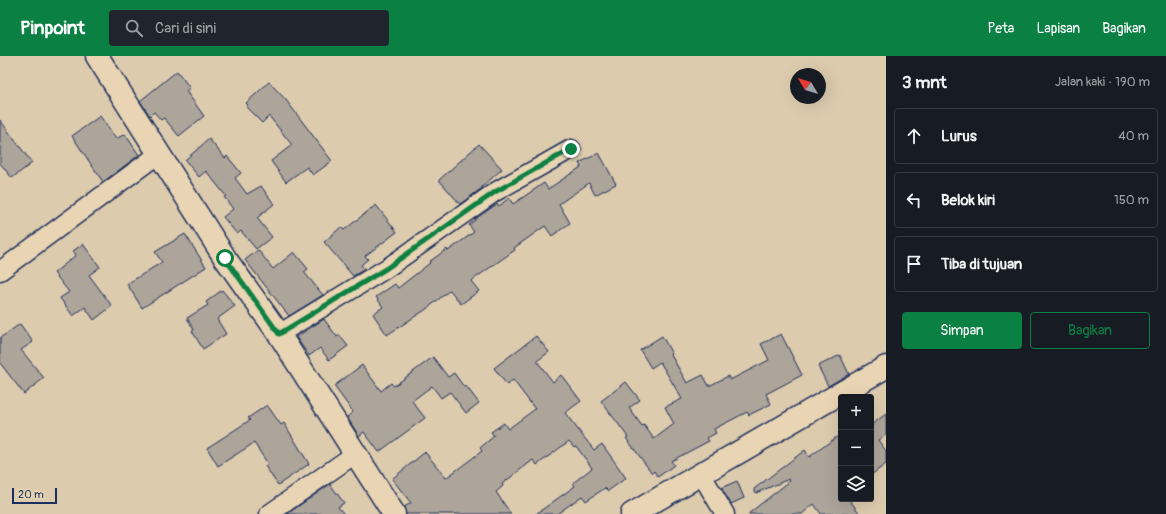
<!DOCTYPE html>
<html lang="id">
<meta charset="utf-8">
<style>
:root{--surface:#171b24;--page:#20242c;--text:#f1f3f6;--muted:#9ea1a6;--line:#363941;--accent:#0b8043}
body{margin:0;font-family:Pangolin,sans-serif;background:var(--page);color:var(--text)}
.controls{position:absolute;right:12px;bottom:12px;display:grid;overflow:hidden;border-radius:4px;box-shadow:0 4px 16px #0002}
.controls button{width:36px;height:36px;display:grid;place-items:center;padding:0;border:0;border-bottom:1px solid var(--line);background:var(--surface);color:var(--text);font:20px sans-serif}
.compass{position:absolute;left:790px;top:12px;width:36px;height:36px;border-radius:50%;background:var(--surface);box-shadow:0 4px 16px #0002;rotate:308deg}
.scale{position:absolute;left:12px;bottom:10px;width:45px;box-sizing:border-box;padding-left:4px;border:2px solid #1b2f5e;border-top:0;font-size:11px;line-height:14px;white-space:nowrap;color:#1b2f5e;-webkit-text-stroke:3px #e9d5b3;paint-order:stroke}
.stop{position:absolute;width:12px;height:12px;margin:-9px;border:3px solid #0b8043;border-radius:50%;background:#fff}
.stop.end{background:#0b8043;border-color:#fff;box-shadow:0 1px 4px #0008}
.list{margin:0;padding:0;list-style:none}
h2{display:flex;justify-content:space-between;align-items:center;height:52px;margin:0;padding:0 16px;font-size:17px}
h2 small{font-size:13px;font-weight:400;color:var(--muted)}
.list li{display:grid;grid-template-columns:26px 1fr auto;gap:12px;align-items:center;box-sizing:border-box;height:56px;margin:0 8px 8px;padding:0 8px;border:1px solid var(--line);border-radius:4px}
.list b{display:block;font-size:15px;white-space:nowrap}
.list em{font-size:13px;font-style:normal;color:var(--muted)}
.actions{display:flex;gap:8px;padding:12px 16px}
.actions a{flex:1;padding:9px 0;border:1px solid var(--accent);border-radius:4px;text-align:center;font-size:14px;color:var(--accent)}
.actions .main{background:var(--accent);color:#fff}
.icon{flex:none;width:22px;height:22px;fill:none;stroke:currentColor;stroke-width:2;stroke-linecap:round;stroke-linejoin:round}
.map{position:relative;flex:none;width:886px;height:458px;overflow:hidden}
header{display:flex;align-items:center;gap:24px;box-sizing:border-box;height:56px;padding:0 20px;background:var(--accent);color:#fff}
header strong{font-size:19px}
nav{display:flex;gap:22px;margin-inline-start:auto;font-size:14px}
.search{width:280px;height:36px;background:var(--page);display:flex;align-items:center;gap:10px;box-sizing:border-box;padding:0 14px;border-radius:4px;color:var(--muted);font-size:15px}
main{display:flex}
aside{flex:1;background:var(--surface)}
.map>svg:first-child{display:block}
</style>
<header>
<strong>Pinpoint</strong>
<div class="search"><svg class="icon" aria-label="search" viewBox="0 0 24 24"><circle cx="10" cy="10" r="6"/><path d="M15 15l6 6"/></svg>Cari di sini</div>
<nav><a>Peta</a><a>Lapisan</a><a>Bagikan</a></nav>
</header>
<main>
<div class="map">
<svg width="886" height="458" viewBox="0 0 886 458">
<rect width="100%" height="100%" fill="#ddcbae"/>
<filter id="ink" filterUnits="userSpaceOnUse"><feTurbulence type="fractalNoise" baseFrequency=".025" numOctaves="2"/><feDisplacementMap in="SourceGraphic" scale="8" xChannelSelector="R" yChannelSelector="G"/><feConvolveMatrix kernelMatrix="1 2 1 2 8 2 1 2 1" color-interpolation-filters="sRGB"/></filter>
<g filter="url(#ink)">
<path fill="#ada49a" stroke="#1b2f5e" d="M177,15L190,32L186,35L204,60L179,80L164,62L161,64L154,56L150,60L140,45Z
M269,26L286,44L332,105L313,119L307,111L286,126L271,105L292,89L269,60L262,67L246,51L248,49L246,47Z
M100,60L116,83L125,78L139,99L103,126L72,80Z
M0,64L32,107L12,122L0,107Z
M209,83L225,102L227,100L241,117L235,122L247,138L261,130L274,148L257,162L272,181L256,193L241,175L237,178L223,161L233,153L224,141L226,140L206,115L199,121L185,104Z
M479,88L502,113L482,131V132L460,148L439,124Z
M599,97L616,128L595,139L589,127L559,148L570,167L552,180L545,170L514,192L515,194L471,225L479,235L461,248L450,234L428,252L387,279L373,258L383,251L376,241L395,228L398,232L430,207L429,206L447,193L448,195L474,176L469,169L475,164V163L497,148L499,150L509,142L513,148L544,127L548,133L581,111L579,107Z
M376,149L397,176L365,200L368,203L361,209L365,213L353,220L324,186L341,171L344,174Z
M185,178L206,211L142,252L127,228L162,206L155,196Z
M83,188L100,211L89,219L112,250L94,264L85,251L73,260L60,242L69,236L54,217L76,199L73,195Z
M258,194L273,213L294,196L308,213L304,216L323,239L289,260L245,204Z
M222,234L235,250L217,263L226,278L203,293L192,275L194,274L187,262L208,249L206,246Z
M324,263L337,281L339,279L348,290L329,304L320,292L309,300L296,281Z
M20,268L33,286L21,294L44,322L24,338L0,307V282Z
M781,278L802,319L766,338L771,348L749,359L747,356L714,373L716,377L707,382L709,385L671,405L674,409L658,421L654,415L652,417L643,405L626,382L628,381L601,345L626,326L640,344L629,352L642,370L644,369L654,383L674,368L665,351L682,343L660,306L651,312L640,294L662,280L672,298L671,299L687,327L703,319L709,330L728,320L730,324L769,304L761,288Z
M536,280L549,296L537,305L553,326L561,319L581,345L565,357L594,394L602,388L626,422L608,435L605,432L586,445L582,440L557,458H536L575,430L573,427L592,412L576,390L574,391L569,385L537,409L533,404L502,428L503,430L496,436L511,458H406L404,451L411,447L392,423L425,396L446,422L482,395L480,392L494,380L491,376L504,367L508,373L535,353L513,324L507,329L494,312Z
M840,299L849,318L828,330L818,310Z
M433,301L448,321L454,317L464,331L466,330L479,347L466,357L450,336L441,342L432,330L412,345L425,362L379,396L364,376L359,380L347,361L353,356L334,330L362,309L381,335L391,327L394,330Z
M267,349L281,369L284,367L309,408L278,429L265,410L268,408L254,387L218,410L207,392L250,364L248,362Z
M886,358V379L878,384L886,395V408L871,419V369Z
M841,378V443H849L860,458H821L814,448L802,458H748L790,425L789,423L756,437L754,433L805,394L809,401Z
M737,425L744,442L731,448L721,432Z
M330,428L344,447L338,451L344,458H287Z"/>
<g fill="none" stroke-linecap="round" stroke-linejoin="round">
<g stroke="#1b2f5e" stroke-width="21">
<path id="street" d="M0,215L160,97
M279,278L387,212L495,136L571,93
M701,418L725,458
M269,458L355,398"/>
</g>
<g stroke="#1b2f5e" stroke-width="25">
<path id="secondary" d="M97,0L225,202L279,278L394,458
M632,458L886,311"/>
</g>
<use href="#street" stroke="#e9d5b3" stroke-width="18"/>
<use href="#secondary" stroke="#e9d5b3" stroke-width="22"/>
</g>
</g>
<g fill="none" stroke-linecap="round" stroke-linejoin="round" filter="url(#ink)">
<path stroke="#0b8043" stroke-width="5" d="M225,202L279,278L387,212L495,136L571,93"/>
</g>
</svg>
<div class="controls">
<button>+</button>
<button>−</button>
<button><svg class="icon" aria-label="layers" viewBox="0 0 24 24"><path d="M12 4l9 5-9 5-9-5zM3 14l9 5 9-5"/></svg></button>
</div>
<svg class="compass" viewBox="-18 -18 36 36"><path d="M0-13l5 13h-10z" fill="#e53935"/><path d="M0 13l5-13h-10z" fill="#9ea1a6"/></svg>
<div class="scale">20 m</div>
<div class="stop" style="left:225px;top:202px"></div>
<div class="stop end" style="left:571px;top:93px"></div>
</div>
<aside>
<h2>3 mnt<small>Jalan kaki · 190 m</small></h2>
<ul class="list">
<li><svg class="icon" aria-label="ahead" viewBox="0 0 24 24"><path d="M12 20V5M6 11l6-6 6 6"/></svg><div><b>Lurus</b></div><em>40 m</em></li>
<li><svg class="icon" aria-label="left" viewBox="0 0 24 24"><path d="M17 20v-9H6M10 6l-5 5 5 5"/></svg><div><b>Belok kiri</b></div><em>150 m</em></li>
<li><svg class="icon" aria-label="arrive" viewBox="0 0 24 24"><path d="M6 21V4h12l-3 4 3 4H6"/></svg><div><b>Tiba di tujuan</b></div></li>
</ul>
<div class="actions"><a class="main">Simpan</a><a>Bagikan</a></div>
</aside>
</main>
